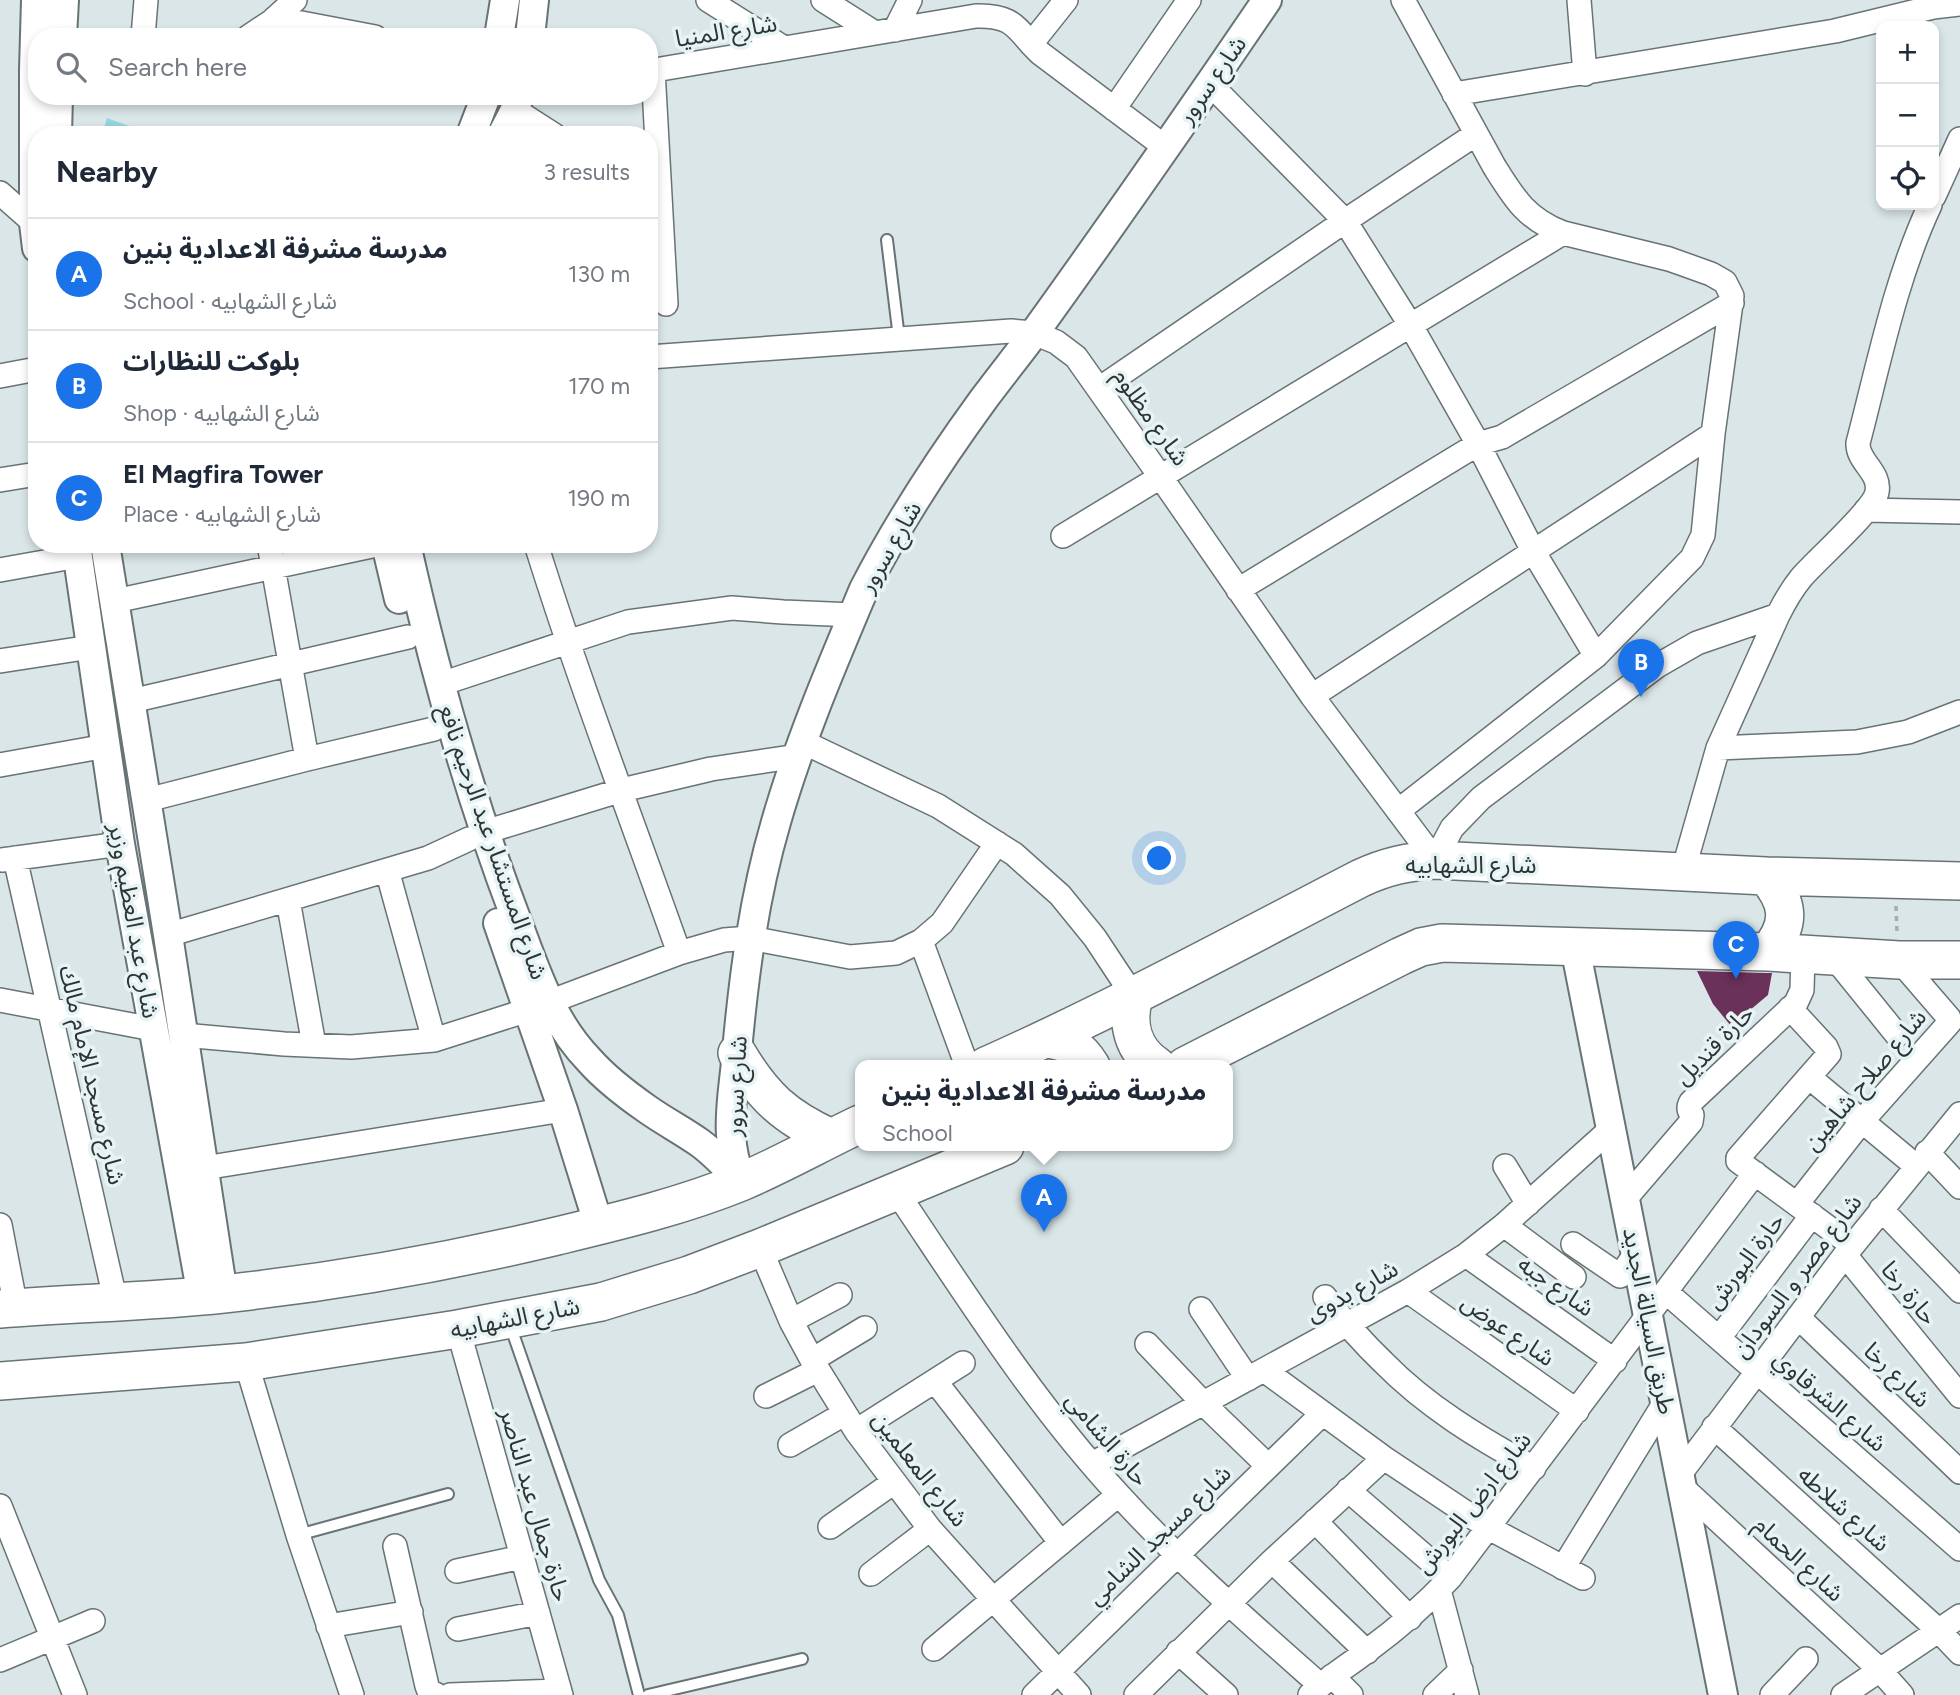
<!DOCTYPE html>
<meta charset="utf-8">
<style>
:root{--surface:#fff;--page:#f2f2f3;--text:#1f2937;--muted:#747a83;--line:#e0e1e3;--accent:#1a73e8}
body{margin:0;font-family:Figtree,"Noto Sans Arabic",sans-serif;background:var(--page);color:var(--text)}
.controls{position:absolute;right:21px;top:21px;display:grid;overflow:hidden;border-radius:14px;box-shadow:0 4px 10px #0003}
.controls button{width:63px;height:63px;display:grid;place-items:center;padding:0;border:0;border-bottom:2px solid var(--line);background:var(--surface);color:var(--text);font:35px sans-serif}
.you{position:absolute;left:1160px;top:859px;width:24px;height:24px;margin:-18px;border:5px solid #fff;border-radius:50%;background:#1a73e8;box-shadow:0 0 0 10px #1a73e833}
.badge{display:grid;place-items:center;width:46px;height:46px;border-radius:50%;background:var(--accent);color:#fff;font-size:23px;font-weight:700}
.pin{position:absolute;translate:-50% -58px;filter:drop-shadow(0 2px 4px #0008)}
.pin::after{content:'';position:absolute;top:37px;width:24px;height:21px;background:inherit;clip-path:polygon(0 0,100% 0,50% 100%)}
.popup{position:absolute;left:855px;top:1060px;width:378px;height:91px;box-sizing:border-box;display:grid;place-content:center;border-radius:14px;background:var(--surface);filter:drop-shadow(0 2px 5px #0005);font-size:23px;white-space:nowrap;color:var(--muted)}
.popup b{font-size:26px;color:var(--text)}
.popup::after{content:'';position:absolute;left:50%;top:100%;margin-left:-14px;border:14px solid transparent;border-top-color:var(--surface)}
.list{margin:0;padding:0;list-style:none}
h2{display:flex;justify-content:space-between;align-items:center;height:91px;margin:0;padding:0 28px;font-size:30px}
h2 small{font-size:23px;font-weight:400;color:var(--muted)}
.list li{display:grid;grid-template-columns:46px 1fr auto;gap:21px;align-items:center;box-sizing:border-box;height:112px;padding:0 28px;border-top:2px solid var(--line)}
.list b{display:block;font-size:26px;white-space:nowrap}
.list p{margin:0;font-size:23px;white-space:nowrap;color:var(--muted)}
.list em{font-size:23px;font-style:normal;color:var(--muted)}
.icon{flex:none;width:38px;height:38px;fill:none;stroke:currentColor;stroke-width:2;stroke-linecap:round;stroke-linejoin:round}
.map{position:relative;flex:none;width:1960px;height:1695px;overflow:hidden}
.search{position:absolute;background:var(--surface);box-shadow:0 4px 10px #0003;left:28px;top:28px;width:630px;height:77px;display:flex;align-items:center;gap:18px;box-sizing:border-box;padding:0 24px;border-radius:28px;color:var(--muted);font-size:26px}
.panel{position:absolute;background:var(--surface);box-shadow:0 4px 10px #0003;left:28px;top:126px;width:630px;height:427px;border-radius:28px}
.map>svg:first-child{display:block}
</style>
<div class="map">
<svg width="1960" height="1695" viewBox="0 0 1960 1695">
<rect width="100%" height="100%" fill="#dae6e8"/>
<path fill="#94d5de" d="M107,118L154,135H102Z"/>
<path fill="#6a315a" d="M1697,971L1767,973H1772L1768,995L1731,1026L1713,1004Z"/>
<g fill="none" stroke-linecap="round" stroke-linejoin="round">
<g stroke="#687375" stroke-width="14">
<path id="service" d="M887,240L899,338
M510,1325L593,1563L599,1580L618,1615L639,1695
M298,1535L448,1494
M648,1695L802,1659"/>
</g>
<g stroke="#687375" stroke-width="26">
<path id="minor" d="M708,0L784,48
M823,0L875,33
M1579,0L1585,74
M275,18L375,37
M895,30L910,0
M143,37L146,0
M248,37L272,21L295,0
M1031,44L1066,0
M653,70L666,304
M649,71L976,16C1016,15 1016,30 1040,53L1165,147
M1210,84L1345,221L1411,326L1478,444L1533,551L1596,656
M1454,94L1835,31L1933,7L1960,4
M1114,109L1189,0
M515,110L554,135
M0,193L34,223
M1934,196L1960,139
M649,357L1011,331L1034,333L1056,342L1076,357L1160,476L1312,696L1435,860L1452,828L1481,798L1657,666L1697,643L1778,615
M0,376L37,369
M1099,389L1345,221L1476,134
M0,480L37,474
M1866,510L1960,512
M1063,536L1563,233
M269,544L307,759
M536,544C579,682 631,817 679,953
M0,570L78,556
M1238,590L1478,444L1502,437L1732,303
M115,601L381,544
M0,661L91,647
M441,684L628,622L732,608L783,612L854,615
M1312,696L1713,434
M131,701L408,637
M803,742L938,806L1014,854L1060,895L1095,938L1134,997
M1718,748L1857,742L1908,732L1960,712
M0,765L106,746
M147,800L307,759L434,729
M1398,811L1596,656L1692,558L1703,535L1713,434L1732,296L1725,282L1711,274L1669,259L1563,233C1526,219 1514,198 1494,166L1403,0
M485,832L622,790L711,769L798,756
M15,858L116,1303
M2,860L120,844
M387,870L434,1040
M1683,871L1718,748L1778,615C1785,601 1792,589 1801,578C1816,560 1874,510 1877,492C1881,472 1857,462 1858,443C1879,363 1895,280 1930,205
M288,900L314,1045
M168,935L428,858L469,839
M921,941L967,1066
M1833,956L1897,1035
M0,1000L153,1029
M1790,1008L1826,1047L1829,1054L1738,1158V1161L1852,1245
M183,1035L284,1044L351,1047L434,1040L528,1010L679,953L724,940L750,938L850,957L896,953L921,941L942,923L997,843
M1809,1077L1916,1166
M1927,1152L1960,1187
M1505,1166L1528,1204
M204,1168L563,1110
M896,1191C966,1295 1033,1402 1119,1495C1181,1563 1251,1624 1320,1685
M1625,1199L1691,1122L1692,1115C1688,1110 1688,1107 1691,1102L1796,1003L1802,990L1803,954
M1797,1204L1862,1121L1950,1022L1949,1018L1899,960
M1881,1209L1960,1291
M0,1225L16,1308
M1504,1225L1574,1277
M1573,1244L1620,1276L1636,1253
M760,1248L791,1321L812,1360L856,1431L930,1529L1079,1695
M1466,1255L1615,1361
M1845,1255L1960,1396
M1408,1291L1577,1411
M1666,1292L1960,1549
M1325,1297C1343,1320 1362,1342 1383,1362C1426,1406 1480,1439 1534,1468
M1201,1309L1248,1379
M1798,1317L1960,1472
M791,1321L840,1295
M458,1329L561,1695
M1719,1338L1812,1215
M1147,1344L1203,1403L1268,1466
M812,1360L865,1328
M246,1362L298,1535L352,1695
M1264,1370L1384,1458L1489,1528L1583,1578
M935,1381L1061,1543
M766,1396L818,1370
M1714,1427L1938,1630L1960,1653
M856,1431L963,1363
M790,1445L844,1414
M1092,1464L1408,1291L1466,1255L1504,1225L1611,1129
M1680,1474L1845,1255L1960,1114
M1682,1487L1879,1669L1902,1695
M1348,1490L1450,1578
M0,1506L75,1695
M1315,1521L1410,1618
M830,1527L894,1482
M395,1546L427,1686L429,1691L437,1695
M1272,1561L1367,1652
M1563,1568L1665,1402
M457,1571L522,1557
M871,1574L930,1529
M1439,1590L1467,1695
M328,1626L411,1612
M458,1629L538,1613
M934,1649L1118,1495
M1178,1652L1226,1695
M0,1660L93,1621
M1332,1676L1351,1695
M450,1695L559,1691
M1034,1695L1322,1414
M1136,1695L1272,1561L1384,1458
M1310,1695C1327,1678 1348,1666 1367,1651C1397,1629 1425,1605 1450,1578L1755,1173
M1435,1695L1461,1670
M1772,1695L1806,1659
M1843,1695L1960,1616"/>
</g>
<g stroke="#687375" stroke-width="32">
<path id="tertiary" d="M36,0L34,70V223L37,248
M62,37L64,0
M499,37L505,0
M530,37L534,0
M57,135L58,96
M471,135L486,96
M502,135L515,110L519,96
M76,544L120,844L202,1296
M105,544L168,935L223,1294
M386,544L399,599
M406,544C434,670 469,795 515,916C535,968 550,1020 590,1061C606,1079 627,1095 647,1109C664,1121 683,1131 700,1143C715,1154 727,1167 739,1180
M498,923L563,1110L599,1226
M1575,947L1723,1695
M741,1182C736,1167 732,1152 731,1135C729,1108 735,1079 737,1051C744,974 754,897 776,822C799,742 832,665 864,589C898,523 940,459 983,400C1000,377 1018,355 1035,332C1114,222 1191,112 1267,0"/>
</g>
<g stroke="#687375" stroke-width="40">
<path id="trunk" d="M1766,876C1789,902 1792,924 1768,952
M1134,997C1126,1024 1133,1050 1157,1066
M1046,1039C1068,1042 1079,1046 1091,1066
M737,1053C763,1097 785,1117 831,1138
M986,1066C1114,1009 1237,942 1361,878C1387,866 1407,862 1435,860L1766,876L1960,881
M1185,1066L1401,956L1421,947L1442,943L1768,952L1899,960H1960
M0,1309C74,1303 148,1302 223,1294C335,1282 448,1262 557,1236C619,1221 682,1206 741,1182C781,1165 820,1143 860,1124
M0,1381L246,1362L458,1329L601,1302L689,1275L760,1248L1005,1146"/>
</g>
<path stroke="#a4aeaf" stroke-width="3.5" stroke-dasharray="5 5" stroke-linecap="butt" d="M1896,906L1897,933"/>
<use href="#service" stroke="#fff" stroke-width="10"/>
<use href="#minor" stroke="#fff" stroke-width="23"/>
<use href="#tertiary" stroke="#fff" stroke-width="28"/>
<use href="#trunk" stroke="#fff" stroke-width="37"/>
</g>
<g text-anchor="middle" stroke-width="7" stroke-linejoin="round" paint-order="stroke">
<g font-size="24" fill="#2f3435" stroke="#e7f4f5">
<text transform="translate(726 31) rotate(-9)" y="8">شارع المنيا</text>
<text transform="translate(1212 80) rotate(-55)" y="8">شارع سرور</text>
<text transform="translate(1151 417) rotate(55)" y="8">شارع مظلوم</text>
<text transform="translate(890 547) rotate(-60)" y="8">شارع سرور</text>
<text transform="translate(493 842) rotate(71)" y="8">شارع المستشار عبد الرحيم نافع</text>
<text x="1471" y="873">شارع الشهابيه</text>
<text transform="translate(134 921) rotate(80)" y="8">شارع عبد العظيم وزير</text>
<text transform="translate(1714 1045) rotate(-45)" y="8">حارة قنديل</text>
<text transform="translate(92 1075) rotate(77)" y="8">شارع مسجد الإمام مالك</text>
<text transform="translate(1865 1080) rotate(-50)" y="8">شارع صلاح شاهين</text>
<text transform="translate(736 1086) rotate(-87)" y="8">شارع سرور</text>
<text transform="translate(1745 1261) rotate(-53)" y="8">حارة البورش</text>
<text transform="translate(1797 1276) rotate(-53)" y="8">شارع مصر و السودان</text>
<text transform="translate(1556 1286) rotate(35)" y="8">شارع جبه</text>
<text transform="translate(1352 1291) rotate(-29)" y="8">شارع بدوى</text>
<text transform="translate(1909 1293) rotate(51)" y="8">حارة رخا</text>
<text transform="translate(515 1318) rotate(-11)" y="8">شارع الشهابيه</text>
<text transform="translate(1649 1321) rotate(79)" y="8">طريق السيالة الجديد</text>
<text transform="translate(1508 1330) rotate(35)" y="8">شارع عوض</text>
<text transform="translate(1897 1375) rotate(44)" y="8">شارع رخا</text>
<text transform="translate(1830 1401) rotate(41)" y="8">شارع الشرقاوي</text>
<text transform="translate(1107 1439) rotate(50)" y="8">حارة الشامي</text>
<text transform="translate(920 1469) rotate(52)" y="8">شارع المعلمين</text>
<text transform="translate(1473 1503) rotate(-52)" y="8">شارع ارض البورش</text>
<text transform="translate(535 1505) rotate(74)" y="8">حارة جمال عبد الناصر</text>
<text transform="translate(1844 1509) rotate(42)" y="8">شارع شلاطه</text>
<text transform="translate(1159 1535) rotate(-44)" y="8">شارع مسجد الشامي</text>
<text transform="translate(1799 1559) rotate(43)" y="8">شارع الحمام</text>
</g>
</g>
</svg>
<div class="controls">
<button>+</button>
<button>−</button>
<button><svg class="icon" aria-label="locate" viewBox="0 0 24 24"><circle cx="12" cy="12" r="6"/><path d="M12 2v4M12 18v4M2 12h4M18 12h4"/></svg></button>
</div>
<div class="you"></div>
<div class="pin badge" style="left:1044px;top:1232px">A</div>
<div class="popup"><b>مدرسة مشرفة الاعدادية بنين</b>School</div>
<div class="pin badge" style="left:1641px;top:697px">B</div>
<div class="pin badge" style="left:1736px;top:979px">C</div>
<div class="search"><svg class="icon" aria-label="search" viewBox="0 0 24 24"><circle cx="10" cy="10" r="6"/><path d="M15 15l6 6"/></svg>Search here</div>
<section class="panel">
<h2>Nearby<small>3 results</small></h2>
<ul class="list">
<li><span class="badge">A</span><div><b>مدرسة مشرفة الاعدادية بنين</b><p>School · شارع الشهابيه</p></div><em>130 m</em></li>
<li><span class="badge">B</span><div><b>بلوكت للنظارات</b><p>Shop · شارع الشهابيه</p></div><em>170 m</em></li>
<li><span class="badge">C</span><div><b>El Magfira Tower</b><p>Place · شارع الشهابيه</p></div><em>190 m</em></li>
</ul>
</section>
</div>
